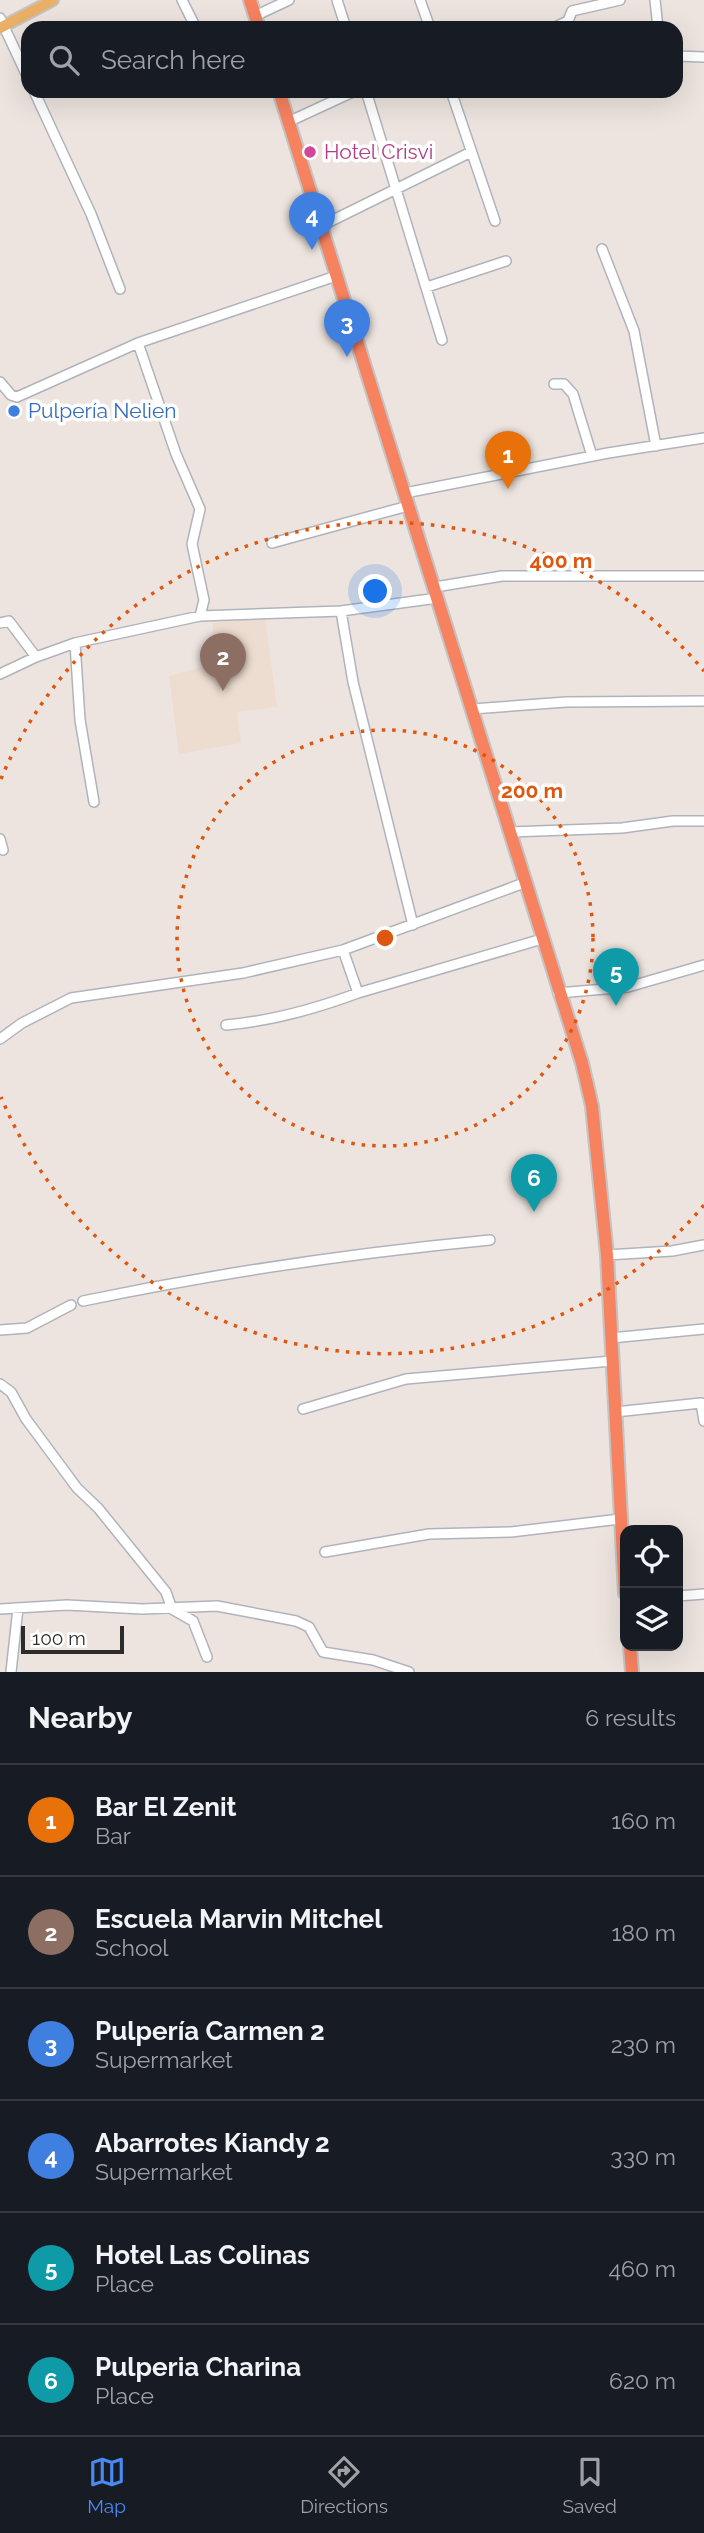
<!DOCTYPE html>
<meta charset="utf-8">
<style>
:root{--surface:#171b24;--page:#242831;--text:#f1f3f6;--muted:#9ea1a6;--line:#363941;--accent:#478af2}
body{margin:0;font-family:Raleway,sans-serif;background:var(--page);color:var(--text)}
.controls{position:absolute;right:21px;bottom:21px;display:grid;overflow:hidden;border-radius:14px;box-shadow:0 7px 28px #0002}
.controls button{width:63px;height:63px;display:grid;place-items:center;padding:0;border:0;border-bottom:2px solid var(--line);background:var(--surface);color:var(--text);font:35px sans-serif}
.scale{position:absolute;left:21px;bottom:18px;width:103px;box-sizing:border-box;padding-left:7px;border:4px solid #2c2c2c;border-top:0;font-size:19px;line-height:24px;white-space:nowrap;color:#2c2c2c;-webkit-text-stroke:5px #fff;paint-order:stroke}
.you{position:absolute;left:376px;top:592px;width:24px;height:24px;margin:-18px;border:5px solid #fff;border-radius:50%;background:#1a73e8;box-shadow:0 0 0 10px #1a73e833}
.badge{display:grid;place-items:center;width:46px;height:46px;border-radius:50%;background:var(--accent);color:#fff;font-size:23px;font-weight:700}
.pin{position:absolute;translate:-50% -58px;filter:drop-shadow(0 2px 4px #0008)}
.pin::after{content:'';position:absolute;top:37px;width:24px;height:21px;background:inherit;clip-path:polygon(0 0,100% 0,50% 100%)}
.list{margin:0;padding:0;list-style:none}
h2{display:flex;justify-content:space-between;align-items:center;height:91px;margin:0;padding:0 28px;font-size:30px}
h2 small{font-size:23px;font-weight:400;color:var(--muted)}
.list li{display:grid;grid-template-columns:46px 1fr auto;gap:21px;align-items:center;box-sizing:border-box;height:112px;padding:0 28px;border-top:2px solid var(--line)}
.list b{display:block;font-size:26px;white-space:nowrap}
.list p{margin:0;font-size:23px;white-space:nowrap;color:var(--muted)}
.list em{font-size:23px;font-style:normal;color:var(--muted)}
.icon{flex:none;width:38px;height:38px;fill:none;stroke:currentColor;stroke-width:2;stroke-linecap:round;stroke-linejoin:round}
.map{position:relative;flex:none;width:704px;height:1672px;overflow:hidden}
.search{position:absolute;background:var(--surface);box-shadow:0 7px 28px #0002;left:21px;right:21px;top:21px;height:77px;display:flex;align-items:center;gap:18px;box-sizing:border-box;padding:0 24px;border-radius:21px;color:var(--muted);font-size:26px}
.sheet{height:763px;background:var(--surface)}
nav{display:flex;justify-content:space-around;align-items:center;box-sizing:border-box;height:98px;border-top:2px solid var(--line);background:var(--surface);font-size:19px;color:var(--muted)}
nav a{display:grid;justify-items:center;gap:4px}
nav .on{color:var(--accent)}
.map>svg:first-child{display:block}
</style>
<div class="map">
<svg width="704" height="1672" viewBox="0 0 704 1672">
<rect width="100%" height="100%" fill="#ede4df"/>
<path fill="#edddd0" d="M265,617L277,707L237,712L241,743L179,754L169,676L212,664L213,623Z"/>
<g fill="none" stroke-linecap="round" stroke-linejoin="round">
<g stroke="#afb4bc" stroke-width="12">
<path id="minor" d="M182,0L196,28
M337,0L346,28
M420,0L430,28
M655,0L658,28
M255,16L289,0
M0,18L28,78
M553,28L568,21L572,11L620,0
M676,56L704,57
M34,91L91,214L120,289
M366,91L442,340
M451,91L495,221
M288,122L355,91
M321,226L471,152
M602,249L634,331L656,446
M427,287L506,261
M138,343L176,454L200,509L192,544L204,600L200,616
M0,382L11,395L17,397L138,343L336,276
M554,384H564L573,394L592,456
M405,493L608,453L704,438
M272,543L408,506
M435,587L502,576H704
M341,611L353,682L413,925
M0,623L9,621L36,657L75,643L200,616L341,611L438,598
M75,643L80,720L94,802
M0,674L36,657
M472,709L566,702L704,701
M510,832L622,828L673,821H704
M0,839L3,850
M343,950L358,993L542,939
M558,993L628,987L704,965
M226,1025C272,1021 315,1009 358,993
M0,1039L22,1023L71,998L243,973L343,950L524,883
M607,1255L672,1251L704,1245
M83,1301C217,1273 353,1253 490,1240
M0,1330L27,1328L71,1305
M611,1338L704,1329
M0,1384L11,1392L26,1419L77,1488L98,1508L166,1592L172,1609L193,1621L207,1657
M303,1409L406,1379L612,1361
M615,1412L701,1403L704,1421
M325,1552L429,1534L511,1532L620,1519
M678,1596L704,1594
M0,1609L67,1605L142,1609L217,1606L296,1621L309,1627L323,1652L373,1660L409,1672
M11,1672L18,1608"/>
</g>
<g stroke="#c4c4c4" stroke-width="14">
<path id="major" d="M0,28L53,0"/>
</g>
<g stroke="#c4c4c4" stroke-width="16">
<path id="highway" d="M250,0L259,28
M279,91L582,1063L592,1106L607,1255L625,1593
M630,1646L632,1672"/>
</g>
<use href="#minor" stroke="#fff" stroke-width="9"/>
<use href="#major" stroke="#eab067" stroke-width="10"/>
<use href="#highway" stroke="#f78260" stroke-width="12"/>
</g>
<g fill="none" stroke="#df570e" stroke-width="3.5" stroke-dasharray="3.5 7">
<circle cx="385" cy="938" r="208"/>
<path d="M704 1205A416 416 0 0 1 1 1097M1 779A416 416 0 0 1 704 671"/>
</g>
<circle fill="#d1479c" stroke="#fff" stroke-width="2.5" cx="310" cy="152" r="7"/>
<circle fill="#3f7fe0" stroke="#fff" stroke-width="2.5" cx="14" cy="411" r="7"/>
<g text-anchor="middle" stroke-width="7" stroke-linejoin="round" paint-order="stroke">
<g font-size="21" fill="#b23c85" stroke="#fff" text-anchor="start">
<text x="324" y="159">Hotel Crisvi</text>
</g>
<g font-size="21" fill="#366cbe" stroke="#fff" text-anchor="start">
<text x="28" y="418">Pulpería Nelien</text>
</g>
</g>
<circle cx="385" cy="938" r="10" fill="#df570e" stroke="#fff" stroke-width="3.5"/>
<g font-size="21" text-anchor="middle" font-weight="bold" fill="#df570e" stroke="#fff" stroke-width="7" stroke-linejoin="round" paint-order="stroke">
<text x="561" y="568">400 m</text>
<text x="532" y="798">200 m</text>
</g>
</svg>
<div class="controls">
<button><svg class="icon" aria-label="locate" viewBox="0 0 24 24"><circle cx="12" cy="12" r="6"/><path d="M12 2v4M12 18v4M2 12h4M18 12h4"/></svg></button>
<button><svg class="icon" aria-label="layers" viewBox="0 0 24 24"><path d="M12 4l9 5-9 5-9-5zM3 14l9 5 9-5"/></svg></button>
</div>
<div class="scale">100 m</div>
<div class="you"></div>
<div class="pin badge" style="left:508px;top:489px;background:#e8710a">1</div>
<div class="pin badge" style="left:223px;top:691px;background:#8d6e63">2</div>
<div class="pin badge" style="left:347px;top:357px;background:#3f7fe0">3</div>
<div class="pin badge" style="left:312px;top:250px;background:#3f7fe0">4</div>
<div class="pin badge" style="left:616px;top:1006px;background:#0f9aa8">5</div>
<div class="pin badge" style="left:534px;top:1212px;background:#0f9aa8">6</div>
<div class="search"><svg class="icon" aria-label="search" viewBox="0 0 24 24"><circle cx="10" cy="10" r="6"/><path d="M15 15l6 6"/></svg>Search here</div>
</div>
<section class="sheet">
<h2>Nearby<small>6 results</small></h2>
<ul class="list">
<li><span class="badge" style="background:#e8710a">1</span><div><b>Bar El Zenit</b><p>Bar</p></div><em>160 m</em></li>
<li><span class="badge" style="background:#8d6e63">2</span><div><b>Escuela Marvin Mitchel</b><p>School</p></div><em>180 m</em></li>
<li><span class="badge" style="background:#3f7fe0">3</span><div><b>Pulpería Carmen 2</b><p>Supermarket</p></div><em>230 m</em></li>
<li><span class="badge" style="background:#3f7fe0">4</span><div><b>Abarrotes Kiandy 2</b><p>Supermarket</p></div><em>330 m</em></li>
<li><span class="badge" style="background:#0f9aa8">5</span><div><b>Hotel Las Colinas</b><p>Place</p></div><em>460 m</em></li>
<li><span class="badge" style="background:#0f9aa8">6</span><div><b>Pulperia Charina</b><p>Place</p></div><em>620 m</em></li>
</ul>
</section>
<nav>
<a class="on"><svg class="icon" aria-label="map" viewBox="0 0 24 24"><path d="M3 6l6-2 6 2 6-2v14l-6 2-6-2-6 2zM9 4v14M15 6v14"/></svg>Map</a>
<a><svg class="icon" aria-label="directions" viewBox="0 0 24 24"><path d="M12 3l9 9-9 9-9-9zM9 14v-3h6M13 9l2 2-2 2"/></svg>Directions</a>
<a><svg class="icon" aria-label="saved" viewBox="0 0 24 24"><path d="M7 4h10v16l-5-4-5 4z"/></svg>Saved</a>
</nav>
